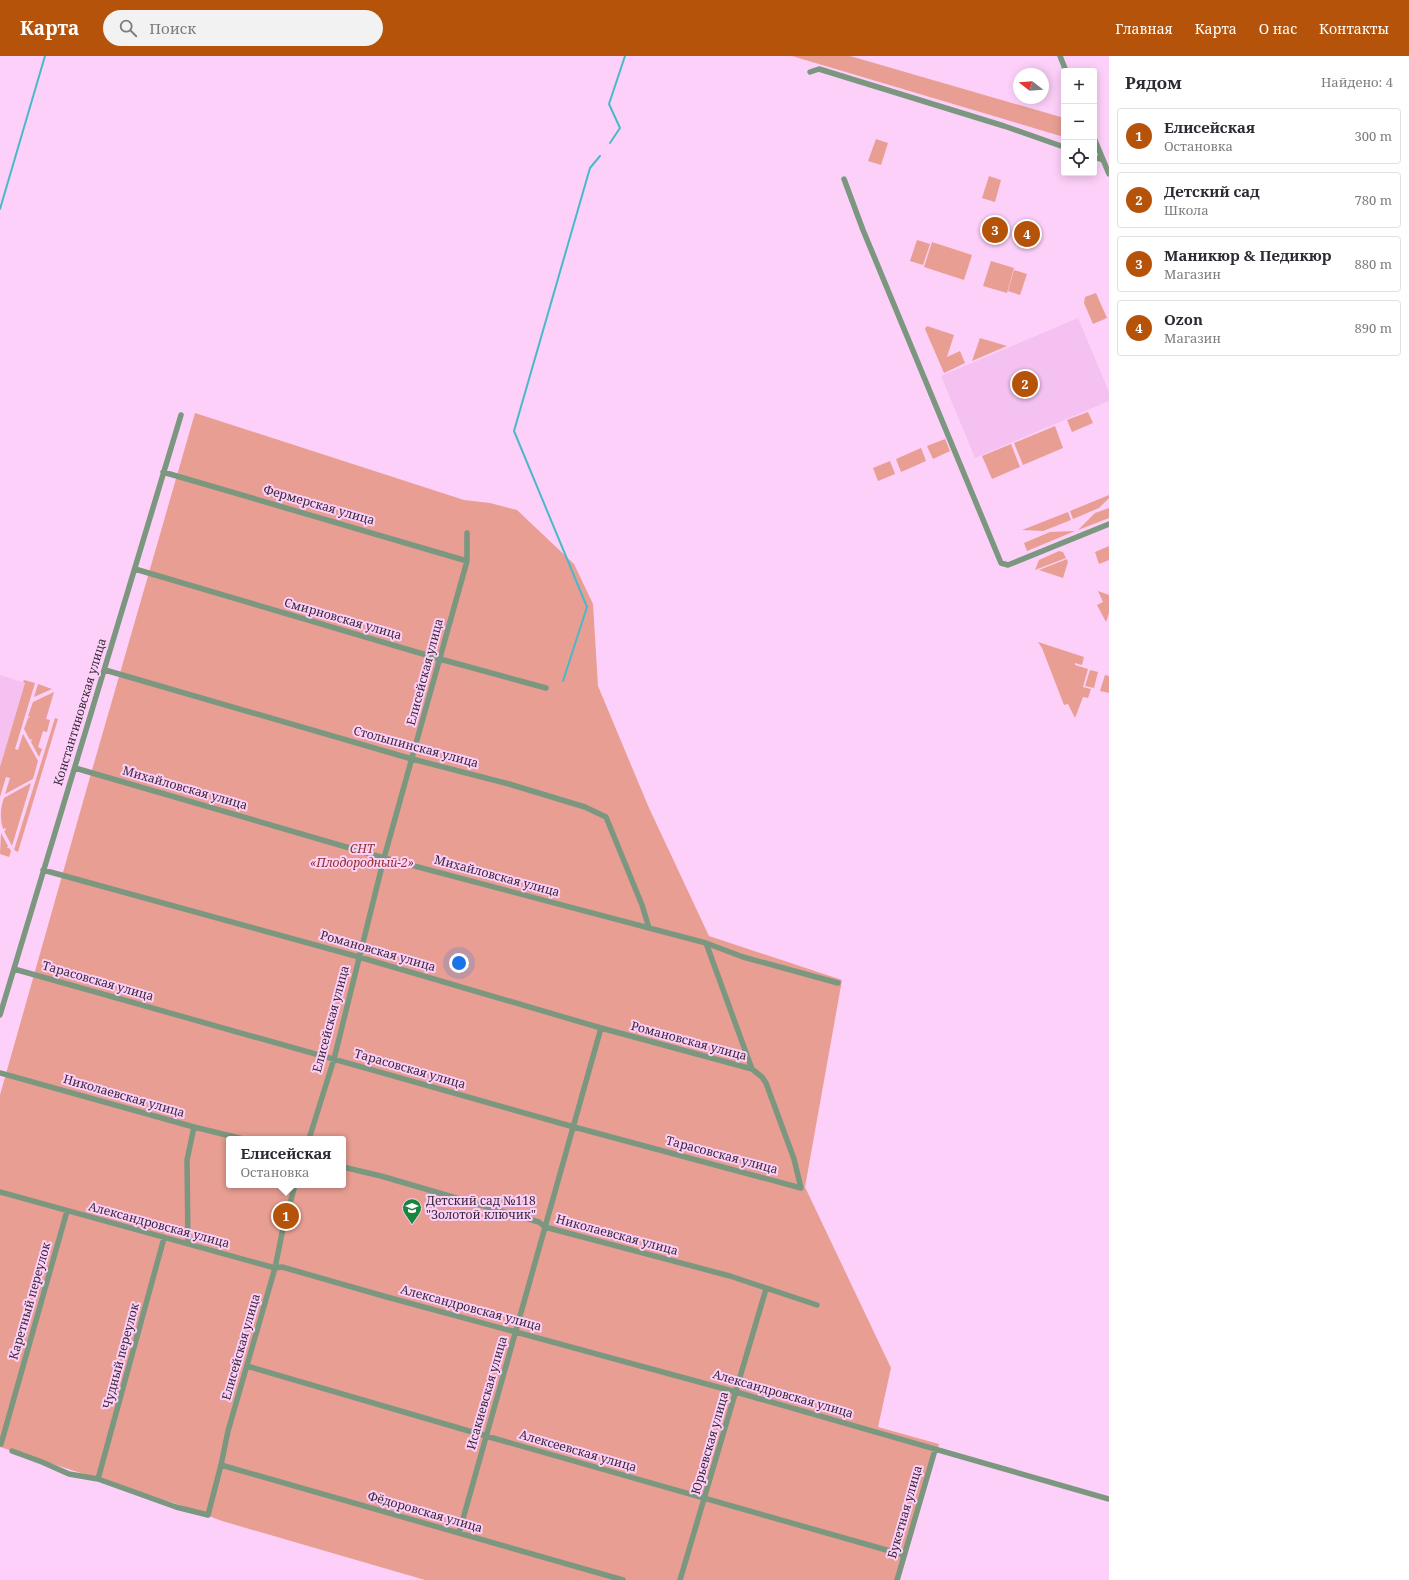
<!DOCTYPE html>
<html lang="ru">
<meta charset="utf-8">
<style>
:root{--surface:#fff;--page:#f2f2f3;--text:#2b2b33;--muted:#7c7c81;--line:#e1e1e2;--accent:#b45309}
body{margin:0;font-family:"Noto Serif",serif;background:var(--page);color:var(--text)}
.controls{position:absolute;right:12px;top:12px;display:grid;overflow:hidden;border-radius:4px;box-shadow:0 2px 10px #0003}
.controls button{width:36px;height:36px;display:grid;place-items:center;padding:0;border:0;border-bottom:1px solid var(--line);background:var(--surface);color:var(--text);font:20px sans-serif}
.compass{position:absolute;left:1013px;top:12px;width:36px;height:36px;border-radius:50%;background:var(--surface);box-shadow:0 2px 10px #0003;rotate:287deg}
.you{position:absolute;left:459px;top:907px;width:14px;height:14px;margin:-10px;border:3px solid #fff;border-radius:50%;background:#1a73e8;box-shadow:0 0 0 6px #1a73e833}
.badge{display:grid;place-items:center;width:26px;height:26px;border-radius:50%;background:var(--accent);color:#fff;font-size:13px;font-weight:700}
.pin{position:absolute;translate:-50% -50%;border:2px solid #fff;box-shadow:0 1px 4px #0006}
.popup{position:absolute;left:226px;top:1080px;width:120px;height:52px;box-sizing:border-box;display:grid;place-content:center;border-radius:4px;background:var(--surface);filter:drop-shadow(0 1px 3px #0005);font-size:13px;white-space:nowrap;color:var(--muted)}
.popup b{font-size:15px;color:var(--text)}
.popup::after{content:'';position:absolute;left:50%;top:100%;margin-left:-8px;border:8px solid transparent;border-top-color:var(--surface)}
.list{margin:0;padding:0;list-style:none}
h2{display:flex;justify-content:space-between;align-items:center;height:52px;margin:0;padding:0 16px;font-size:17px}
h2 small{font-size:13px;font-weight:400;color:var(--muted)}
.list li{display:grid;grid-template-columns:26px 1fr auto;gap:12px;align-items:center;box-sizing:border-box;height:56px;margin:0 8px 8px;padding:0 8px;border:1px solid var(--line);border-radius:4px}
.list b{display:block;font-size:15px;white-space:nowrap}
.list p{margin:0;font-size:13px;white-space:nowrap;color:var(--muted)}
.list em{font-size:13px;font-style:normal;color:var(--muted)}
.icon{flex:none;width:22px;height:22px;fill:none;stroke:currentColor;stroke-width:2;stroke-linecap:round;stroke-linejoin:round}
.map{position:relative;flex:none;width:1109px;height:1524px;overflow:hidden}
header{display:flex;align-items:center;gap:24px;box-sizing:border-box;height:56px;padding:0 20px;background:var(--accent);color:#fff}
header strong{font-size:19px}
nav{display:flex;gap:22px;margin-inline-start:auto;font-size:14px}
.search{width:280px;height:36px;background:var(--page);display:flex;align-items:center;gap:10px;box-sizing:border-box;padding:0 14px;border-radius:22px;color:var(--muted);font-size:15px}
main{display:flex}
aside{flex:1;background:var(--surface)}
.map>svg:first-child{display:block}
</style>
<header>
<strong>Карта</strong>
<div class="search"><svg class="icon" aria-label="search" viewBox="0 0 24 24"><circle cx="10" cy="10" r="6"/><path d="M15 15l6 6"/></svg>Поиск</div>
<nav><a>Главная</a><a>Карта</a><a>О нас</a><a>Контакты</a></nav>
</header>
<main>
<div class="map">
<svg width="1109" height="1524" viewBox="0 0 1109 1524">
<rect width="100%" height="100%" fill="#fdd0f9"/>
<path fill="#f4c1f0" d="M1078,262L1109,336V345L975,402L941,320Z
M0,619L25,627L0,711Z"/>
<path fill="#e89e93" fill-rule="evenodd" d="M792,0H850L1064,62V81Z
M876,83L888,87L881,109L868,105Z
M989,120L1001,124L995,146L982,142Z
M917,184L930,188L923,209L910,205Z
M932,186L972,199L964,224L924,211Z
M991,205L1014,212L1007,237L983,230Z
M1014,214L1027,218L1020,239L1008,235Z
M1096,237L1107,262L1093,268L1084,247L1085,241Z
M927,270L954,279L947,301L960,295L965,307L944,317L925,273Z
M980,282L1007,290L972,305Z
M1088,356L1093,367L1072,376L1067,364Z
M195,357L464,444L490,447L517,454L574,508L593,548L598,630L649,752L709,880L842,924L805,1131L891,1312L878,1371L939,1388L900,1524H425L222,1465L180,1449L0,1391V1039L88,728ZM229,1083H343V1129H229Z
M1055,370L1063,392L1023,409L1014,387Z
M945,383L950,395L933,403L927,390Z
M1011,388L1020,411L992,423L982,400Z
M921,392L926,405L901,416L896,403Z
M890,405L895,418L878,425L873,412Z
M1109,439V442L1099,452L1073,463L1070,455Z
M1109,452V462L1078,474L1095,457Z
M1068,456L1071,464L1043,475L1022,474Z
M1075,475L1027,495L1024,487L1050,476Z
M1109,490V504L1099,508L1095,496Z
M1059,495L1063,496L1066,502L1035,514L1039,504Z
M1067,503L1068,506L1063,522L1039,514Z
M1098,535L1109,539V557L1106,566L1097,549L1103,546Z
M1038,586L1084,601L1082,609L1075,607V609L1088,613L1083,631L1091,633L1088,642L1083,641L1075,662L1068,648L1064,649L1042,592Z
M1090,614L1098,616L1094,632L1085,630Z
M1105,619L1109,620V637L1100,635Z
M24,624L35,627L15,693L18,694L23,678L38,705L33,723L5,738L10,722L6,721L0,741V711L25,627L23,626Z
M38,628L52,633L34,641Z
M54,636L46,663L50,664L47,676L43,675L38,691L42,693L39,701L31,686L32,683L30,684L24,673L28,662L30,661L28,660L33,646Z
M55,662L58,663L18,796L14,794Z
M31,727L12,790L4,775L6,774L5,772L3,773C0,763 0,752 4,742Z
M1,777L8,790L7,792H9L11,795L9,801L0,798Z"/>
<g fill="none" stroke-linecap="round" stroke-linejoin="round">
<path stroke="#49b9c9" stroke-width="2" d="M610,87L620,72L609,48L625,0
M0,153L45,0
M563,625L587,551L514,375L590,112L600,100"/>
<path stroke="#7c977f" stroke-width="5.5" d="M1060,0L1066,15
M810,16L819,13L1004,70L1064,91
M1094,82L1109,118
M1094,101L1103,104
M844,123L863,174L1001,507L1008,509L1109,468
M163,416L467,505
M135,513L440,603L546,632
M105,614L412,703L509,728L585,751L606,761L642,849L649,872
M75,712L384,802L706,887L743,901L838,927
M43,814L359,901L601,972L752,1013
M14,913L574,1071L801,1132L794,1103L766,1027L762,1021L752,1013L706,887
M0,959L181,359
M0,1017L194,1071L243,1083
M309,1083L334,1003L384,802L467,505V477
M343,1111L381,1120L539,1166L545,1171L730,1220L817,1249
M0,1136L275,1212L282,1211L387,1241L736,1336L1109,1443
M188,1188L187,1104L194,1071
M247,1310L486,1380L904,1499
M1,1388L67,1155
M12,1395L42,1406L69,1418L98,1423L176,1451L208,1459L221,1409L228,1375L275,1212L282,1177L295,1129
M221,1409L623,1524
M98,1423L164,1182
M459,1477L601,972
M680,1524L766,1233
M897,1524L935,1394"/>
</g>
<defs>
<g id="school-pin" transform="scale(1)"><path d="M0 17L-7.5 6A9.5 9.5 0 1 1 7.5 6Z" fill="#19863d" stroke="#fdd0f9"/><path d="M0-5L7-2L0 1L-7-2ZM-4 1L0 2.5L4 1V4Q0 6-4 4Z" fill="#fff"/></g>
</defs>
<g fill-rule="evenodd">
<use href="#school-pin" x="412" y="1152"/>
</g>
<g text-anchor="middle" stroke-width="4" stroke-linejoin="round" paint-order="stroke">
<g font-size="12" fill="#392838" stroke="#fdd0f9">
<text transform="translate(319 449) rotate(16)" y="4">Фермерская улица</text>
<text transform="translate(343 563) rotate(16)" y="4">Смирновская улица</text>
<text transform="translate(425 616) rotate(-75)" y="4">Елисейская улица</text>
<text transform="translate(80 656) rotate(-73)" y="4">Константиновская улица</text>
<text transform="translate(416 691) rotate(15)" y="4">Столыпинская улица</text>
<text transform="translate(185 732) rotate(16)" y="4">Михайловская улица</text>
<text transform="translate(497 820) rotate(15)" y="4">Михайловская улица</text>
<text transform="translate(378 895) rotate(16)" y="4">Романовская улица</text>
<text transform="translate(98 925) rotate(16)" y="4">Тарасовская улица</text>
<text transform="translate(331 963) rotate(-75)" y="4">Елисейская улица</text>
<text transform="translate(689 985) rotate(15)" y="4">Романовская улица</text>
<text transform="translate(410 1013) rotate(16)" y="4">Тарасовская улица</text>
<text transform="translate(124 1040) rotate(16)" y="4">Николаевская улица</text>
<text transform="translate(722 1099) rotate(15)" y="4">Тарасовская улица</text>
<text transform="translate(159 1169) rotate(15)" y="4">Александровская улица</text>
<text transform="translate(617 1179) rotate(15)" y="4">Николаевская улица</text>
<text transform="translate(30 1245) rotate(-74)" y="4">Каретный переулок</text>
<text transform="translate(471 1252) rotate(15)" y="4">Александровская улица</text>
<text transform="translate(241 1291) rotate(-74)" y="4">Елисейская улица</text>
<text transform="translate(121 1300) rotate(-75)" y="4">Чудный переулок</text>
<text transform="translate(487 1337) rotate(-74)" y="4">Исакиевская улица</text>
<text transform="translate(783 1338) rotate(16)" y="4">Александровская улица</text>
<text transform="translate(710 1387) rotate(-74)" y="4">Юрьевская улица</text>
<text transform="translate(578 1395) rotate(16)" y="4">Алексеевская улица</text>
<text transform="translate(425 1456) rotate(16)" y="4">Фёдоровская улица</text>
<text transform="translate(905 1456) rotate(-74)" y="4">Букетная улица</text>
</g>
<g font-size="12" font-style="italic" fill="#923128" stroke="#fdd0f9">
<text x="362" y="797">СНТ<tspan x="362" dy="14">«Плодородный-2»</tspan></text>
</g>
<g font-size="12" fill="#392838" stroke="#fdd0f9" text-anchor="start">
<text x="426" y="1149">Детский сад №118<tspan x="426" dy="14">"Золотой ключик"</tspan></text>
</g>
</g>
</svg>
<div class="controls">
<button>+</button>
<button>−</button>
<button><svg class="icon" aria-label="locate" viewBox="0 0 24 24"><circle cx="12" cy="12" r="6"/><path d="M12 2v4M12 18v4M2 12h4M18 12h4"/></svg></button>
</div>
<svg class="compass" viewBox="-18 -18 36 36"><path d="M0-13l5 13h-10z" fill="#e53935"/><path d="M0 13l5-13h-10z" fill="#7c7c81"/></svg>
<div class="you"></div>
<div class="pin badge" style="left:286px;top:1160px">1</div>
<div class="popup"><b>Елисейская</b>Остановка</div>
<div class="pin badge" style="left:1025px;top:328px">2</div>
<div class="pin badge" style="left:995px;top:174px">3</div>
<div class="pin badge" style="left:1027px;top:178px">4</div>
</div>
<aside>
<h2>Рядом<small>Найдено: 4</small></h2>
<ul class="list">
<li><span class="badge">1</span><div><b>Елисейская</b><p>Остановка</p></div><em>300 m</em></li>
<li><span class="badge">2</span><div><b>Детский сад</b><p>Школа</p></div><em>780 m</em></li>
<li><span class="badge">3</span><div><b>Маникюр &amp; Педикюр</b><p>Магазин</p></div><em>880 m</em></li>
<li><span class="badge">4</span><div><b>Ozon</b><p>Магазин</p></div><em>890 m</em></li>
</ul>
</aside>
</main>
